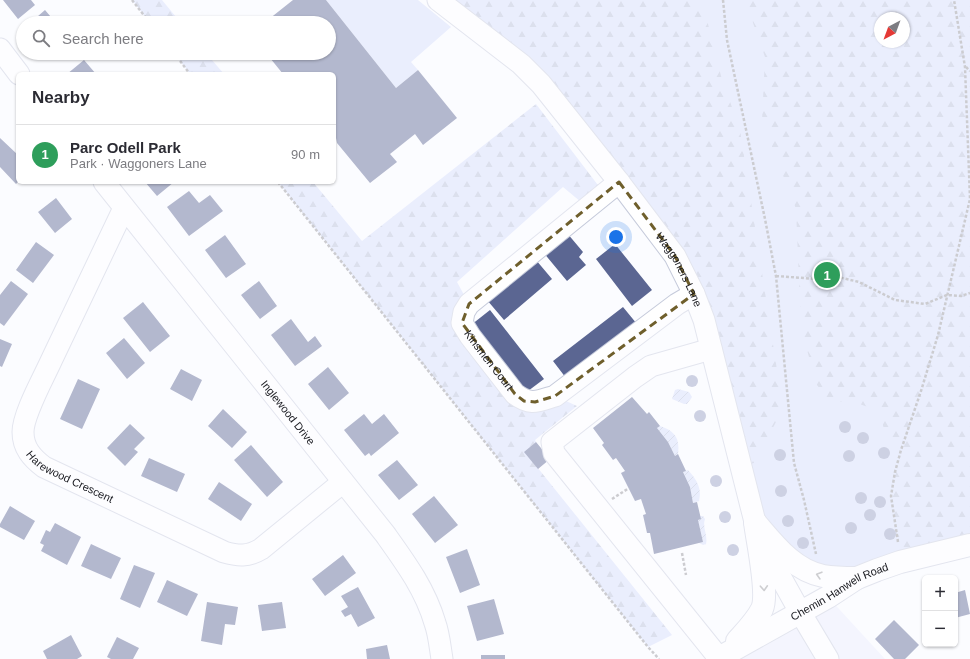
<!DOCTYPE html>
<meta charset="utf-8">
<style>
:root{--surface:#fff;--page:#f7f7f7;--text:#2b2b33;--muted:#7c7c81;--line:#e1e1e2;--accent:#6f5f2c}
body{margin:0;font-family:Helvetica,sans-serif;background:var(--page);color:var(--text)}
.controls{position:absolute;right:12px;bottom:12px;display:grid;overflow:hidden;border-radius:6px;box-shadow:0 1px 3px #0004}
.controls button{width:36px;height:36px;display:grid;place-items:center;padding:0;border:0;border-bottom:1px solid var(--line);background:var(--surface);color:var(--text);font:20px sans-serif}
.compass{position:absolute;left:874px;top:12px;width:36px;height:36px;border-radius:50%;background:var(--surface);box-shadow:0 1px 3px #0004;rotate:221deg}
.you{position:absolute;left:616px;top:237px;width:14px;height:14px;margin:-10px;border:3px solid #fff;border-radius:50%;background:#1a73e8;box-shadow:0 0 0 6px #1a73e833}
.badge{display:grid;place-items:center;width:26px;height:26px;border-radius:50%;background:var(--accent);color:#fff;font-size:13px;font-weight:700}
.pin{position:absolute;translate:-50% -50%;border:2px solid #fff;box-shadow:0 1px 4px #0006}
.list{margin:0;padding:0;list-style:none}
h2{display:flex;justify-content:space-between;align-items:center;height:52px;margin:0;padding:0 16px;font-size:17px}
h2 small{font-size:13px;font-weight:400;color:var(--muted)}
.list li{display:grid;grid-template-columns:26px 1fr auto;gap:12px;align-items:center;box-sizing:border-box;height:60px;padding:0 16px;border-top:1px solid var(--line)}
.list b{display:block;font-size:15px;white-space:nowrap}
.list p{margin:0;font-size:13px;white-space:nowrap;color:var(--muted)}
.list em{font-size:13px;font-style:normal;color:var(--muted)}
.icon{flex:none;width:22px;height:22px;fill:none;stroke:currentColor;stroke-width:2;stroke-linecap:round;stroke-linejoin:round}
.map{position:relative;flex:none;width:970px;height:659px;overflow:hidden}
.search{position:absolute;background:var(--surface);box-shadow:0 1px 3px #0004;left:16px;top:16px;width:320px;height:44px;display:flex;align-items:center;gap:10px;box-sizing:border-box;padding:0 14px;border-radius:22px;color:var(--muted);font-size:15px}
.panel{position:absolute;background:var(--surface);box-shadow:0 1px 3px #0004;left:16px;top:72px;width:320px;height:112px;border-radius:6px}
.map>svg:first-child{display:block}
</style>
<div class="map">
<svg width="970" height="659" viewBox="0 0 970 659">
<defs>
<pattern id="forest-firs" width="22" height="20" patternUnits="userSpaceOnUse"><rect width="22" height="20" fill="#d5defb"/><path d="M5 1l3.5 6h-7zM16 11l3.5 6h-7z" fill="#b6bed7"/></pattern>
<pattern id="garden-furrows" width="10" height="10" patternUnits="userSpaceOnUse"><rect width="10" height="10" fill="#d5defb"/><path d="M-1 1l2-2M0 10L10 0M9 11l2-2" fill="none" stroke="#b6bed7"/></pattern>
</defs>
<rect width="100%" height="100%" fill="#fbfcff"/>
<path fill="#eaeefd" d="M828,597L885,659H717Z"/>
<path fill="#d5defb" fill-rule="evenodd" d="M326,0H418L451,27L411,62L418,70L396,88Z
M438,0H970V545L824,577L755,522L694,294L560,108ZM880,18H904V42H880Z"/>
<path fill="url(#forest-firs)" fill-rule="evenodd" d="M132,0H162L181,23H150Z
M438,0H702L721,76L740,130L783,409L754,463L740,466L694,294L560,108Z
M745,0H970V545L900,562L891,496L901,450L884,429L879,411L854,402H830L817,385L801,329L796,209L762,121L765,57ZM880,18H904V42H880Z
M174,53H206L224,74H190Z
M536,104L604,193L587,207L563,187L457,282L469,304L464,312L515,394L555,396L577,406L535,440L536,442L525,452L672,635L648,647L278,182H313L362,241Z"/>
<path fill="url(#garden-furrows)" d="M678,389L689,392L692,397L687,404H684L672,399L675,390Z
M660,426C675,431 680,438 678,454L675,456L668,442L657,428Z
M688,470C697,480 702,488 699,501L693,503L690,487L683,472Z
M700,516H703L705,519C702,527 708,535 706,544L703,545L699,543L703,542L698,520L700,519Z"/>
<path fill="#5b6692" d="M3,0H31L35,5L18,19Z
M293,0H326L396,88L418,70L457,118L423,145L415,134L390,154L397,162L370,183L337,143L334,128V74H283L266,53H329V23H264Z
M45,10L56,23H30Z
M46,53H59L52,59Z
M84,60L96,74H67Z
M0,138L18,155V182L16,184L0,167Z
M145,182H174L157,196Z
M189,191L199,203L210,195L223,211L189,236L167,207Z
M56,198L72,219L55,233L38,212Z
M567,233L583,252L579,257L586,265L567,281L543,252Z
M225,235L246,264L226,278L205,250Z
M36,242L54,255L33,283L16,270Z
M615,244L652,290L632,306L596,259Z
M536,260L552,279L504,320L487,300Z
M11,281L28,294L4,326L0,323V295Z
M259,281L277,306L260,319L241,295Z
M143,302L170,336L150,352L123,318Z
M623,307L637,324L566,378L553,361Z
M490,310L544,379L524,394L471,325Z
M291,319L308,342L315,336L322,346L295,366L271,335Z
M124,338L145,363L127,379L106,353Z
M0,339L12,344L2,367L0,366Z
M328,367L349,393L329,410L308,384Z
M181,369L202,380L192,401L170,389Z
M78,379L100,389L82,429L60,419Z
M632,397L647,414L649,412L660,426L657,428L668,442L675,456L678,454L686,471L683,472L690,487L693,503L697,502L701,519L698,520L703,542L654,554L650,533H647L643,515L646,514L641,499L635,501L621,473L625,471L616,458L613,460L602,445L604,443L593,428Z
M223,409L247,432L232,448L208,426Z
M364,414L372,424L384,414L399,433L371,456L369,453L365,456L344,430Z
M130,424L145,438L134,449L138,452L125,466L107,448Z
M536,442L550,459L538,469L524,452Z
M251,445L283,482L267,497L234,460Z
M149,458L185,474L177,492L141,476Z
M397,460L418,485L399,500L378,475Z
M219,482L252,504L241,521L208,499Z
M434,496L458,525L435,543L412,514Z
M10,506L35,521L24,540L0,527V524Z
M55,523L81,537L67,565L41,551L44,545L40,543L46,530L50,532Z
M91,544L121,558L111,579L81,566Z
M467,549L480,585L460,593L446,557Z
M343,555L356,573L325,596L312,579Z
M134,565L155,573L140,608L120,599Z
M167,580L198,594L187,616L157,602Z
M358,587L375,618L358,627L351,614L345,617L341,611L348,607L341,596Z
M965,590L970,614L955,618V593Z
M494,599L504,634L477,641L467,606Z
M207,602L238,607L235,625L225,624L222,645L201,641Z
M282,602L286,628L262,631L258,605Z
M894,620L919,645L905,659H894L875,639Z
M71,635L82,656L77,659H47L43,651Z
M117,637L139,648L133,659H111L107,657Z
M387,645L390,659H367L366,649Z
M481,655H505V659H481Z"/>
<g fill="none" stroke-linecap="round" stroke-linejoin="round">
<g stroke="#c6cbdb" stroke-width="23">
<g id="minor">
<path id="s1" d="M438,0L521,64L541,84L619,182L675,256L694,294L704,320L755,522L770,558L800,612L828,659"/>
<path d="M0,49L19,74"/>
<path id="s2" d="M104,182L385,534C405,562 425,589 435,623C439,634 440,647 442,659"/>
<path id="s3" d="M619,182L469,304L464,312L462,323L470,336L515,394C531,406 538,401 555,396L677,304L694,294"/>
<path id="s4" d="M124,208C100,258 76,309 52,359C44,377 23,414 23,432C23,448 32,458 44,467L224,552C238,556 248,557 261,549L343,482"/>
<path d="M711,349L651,366L635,377L552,442L554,453L719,658"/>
</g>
</g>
<g stroke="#c6cbdb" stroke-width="24">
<g id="major">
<path d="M755,522C774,544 793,570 823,576C834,578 846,578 857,578"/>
<path d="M737,641C746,631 756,621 762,609C769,593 757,541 755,522"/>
<path id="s5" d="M717,659L828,597L857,578L877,570L900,562L970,545"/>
</g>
</g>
<path stroke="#929398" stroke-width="2.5" stroke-dasharray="3 2" stroke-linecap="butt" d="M132,0L150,23
M723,0L727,40L765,219L776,276L794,463L804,500L816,554
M174,53L190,74
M966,67L970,71
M278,182L648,647L659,659
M776,276L816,279L838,277L859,282L895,300L925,304L947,295L961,296L970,293
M612,499L629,488
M898,542L891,496L895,472L901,450L921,391L938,335L970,199L965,67L954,0
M682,553L686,575"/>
<use href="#minor" stroke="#fff" stroke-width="21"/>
<use href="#major" stroke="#fff" stroke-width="22"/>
</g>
<g fill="#969ec0">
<circle cx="692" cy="381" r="6"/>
<circle cx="700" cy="416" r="6"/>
<circle cx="845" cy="427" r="6"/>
<circle cx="863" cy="438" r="6"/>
<circle cx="884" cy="453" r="6"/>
<circle cx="780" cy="455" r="6"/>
<circle cx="849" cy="456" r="6"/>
<circle cx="716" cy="481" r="6"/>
<circle cx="781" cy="491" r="6"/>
<circle cx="861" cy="498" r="6"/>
<circle cx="880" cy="502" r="6"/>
<circle cx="870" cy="515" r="6"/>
<circle cx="725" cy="517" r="6"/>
<circle cx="788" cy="521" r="6"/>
<circle cx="851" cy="528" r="6"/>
<circle cx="890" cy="534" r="6"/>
<circle cx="803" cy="543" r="6"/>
<circle cx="733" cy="550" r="6"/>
</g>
<defs><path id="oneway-chevron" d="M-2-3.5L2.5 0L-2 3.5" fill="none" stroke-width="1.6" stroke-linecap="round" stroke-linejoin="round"/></defs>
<g stroke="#97989a">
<use href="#oneway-chevron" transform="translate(819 575) rotate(-164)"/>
<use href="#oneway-chevron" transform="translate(764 588) rotate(87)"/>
</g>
<path d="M0 0H970V659H0ZM619,182L675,256L694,294L555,396L535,402L524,401L515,394L462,323L469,304Z" fill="#fbfcff" fill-opacity=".55" fill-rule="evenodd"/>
<path fill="none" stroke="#6f5f2c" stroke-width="3" stroke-dasharray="8 5" stroke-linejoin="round" d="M619,182L675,256L694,294L555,396L535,402L524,401L515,394L462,323L469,304Z"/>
<g text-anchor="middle" stroke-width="3" stroke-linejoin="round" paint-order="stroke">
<g font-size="11" fill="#18191f" stroke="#fbfcff">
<text dy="4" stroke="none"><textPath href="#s1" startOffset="365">Waggoners Lane</textPath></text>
<text dy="4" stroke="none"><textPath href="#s3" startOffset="260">Kinsmen Court</textPath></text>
<text dy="4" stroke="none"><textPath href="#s2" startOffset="295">Inglewood Drive</textPath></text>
<text dy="4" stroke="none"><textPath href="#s4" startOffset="316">Harewood Crescent</textPath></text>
<text dy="4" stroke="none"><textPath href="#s5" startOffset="140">Chemin Hanwell Road</textPath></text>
</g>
</g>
</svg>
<div class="controls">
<button>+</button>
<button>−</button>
</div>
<svg class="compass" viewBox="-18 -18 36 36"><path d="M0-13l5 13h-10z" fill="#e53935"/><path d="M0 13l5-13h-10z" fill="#7c7c81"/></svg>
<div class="you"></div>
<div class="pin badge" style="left:827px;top:275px;background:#2e9e5b">1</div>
<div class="search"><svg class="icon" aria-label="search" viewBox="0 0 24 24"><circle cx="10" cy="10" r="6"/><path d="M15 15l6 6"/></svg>Search here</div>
<section class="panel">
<h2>Nearby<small></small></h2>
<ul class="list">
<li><span class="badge" style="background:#2e9e5b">1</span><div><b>Parc Odell Park</b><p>Park · Waggoners Lane</p></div><em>90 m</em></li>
</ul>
</section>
</div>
